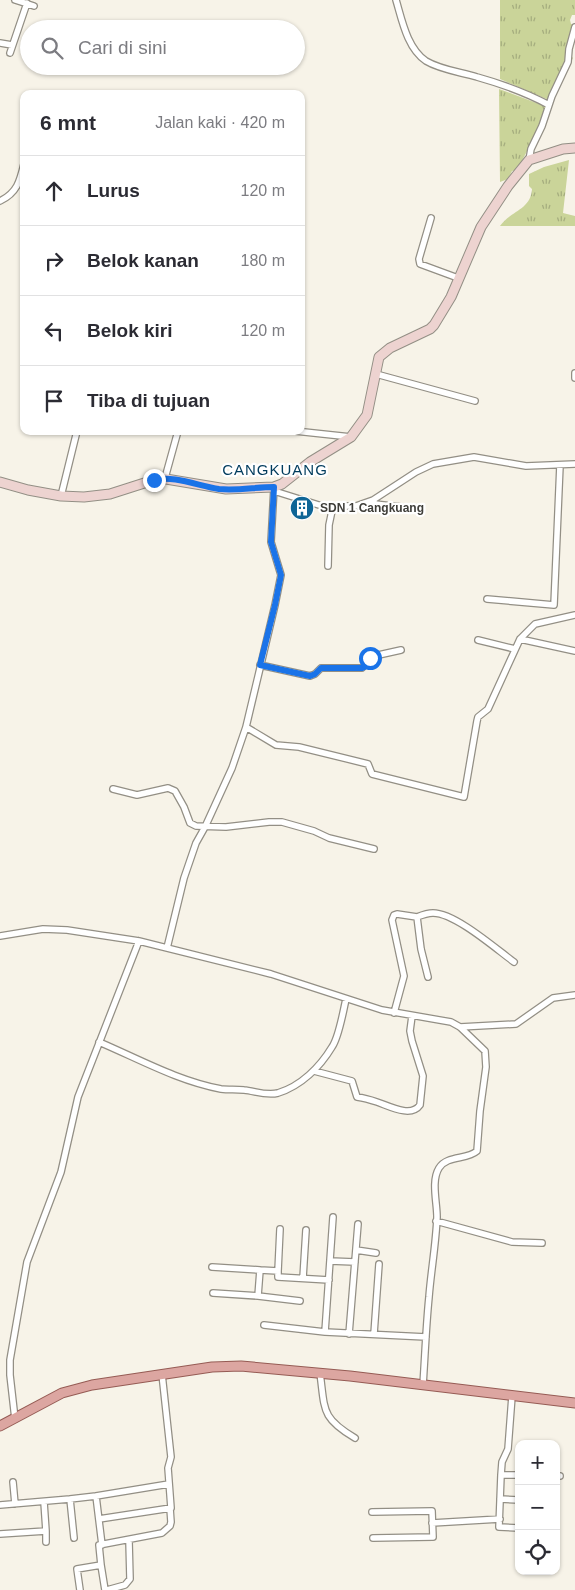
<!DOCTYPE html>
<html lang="id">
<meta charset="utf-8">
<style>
:root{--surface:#fff;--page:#f2f2f3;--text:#2b2b33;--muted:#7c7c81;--line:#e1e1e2}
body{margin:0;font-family:Arial,sans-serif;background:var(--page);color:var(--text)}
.controls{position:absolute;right:15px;bottom:15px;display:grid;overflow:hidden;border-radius:10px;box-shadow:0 1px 4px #0004}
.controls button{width:45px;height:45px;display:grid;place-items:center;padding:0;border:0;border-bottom:1px solid var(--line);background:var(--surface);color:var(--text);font:25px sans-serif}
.stop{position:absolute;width:15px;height:15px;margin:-11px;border:4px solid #1a73e8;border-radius:50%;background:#fff}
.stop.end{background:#1a73e8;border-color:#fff;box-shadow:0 1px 5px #0008}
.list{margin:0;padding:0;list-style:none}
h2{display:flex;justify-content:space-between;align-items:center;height:65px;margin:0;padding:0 20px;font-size:21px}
h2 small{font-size:16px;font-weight:400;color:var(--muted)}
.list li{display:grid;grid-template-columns:32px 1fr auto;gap:15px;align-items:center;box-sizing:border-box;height:70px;padding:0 20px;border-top:1px solid var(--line)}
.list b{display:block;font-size:19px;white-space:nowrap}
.list em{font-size:16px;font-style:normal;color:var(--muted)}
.icon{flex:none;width:28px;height:28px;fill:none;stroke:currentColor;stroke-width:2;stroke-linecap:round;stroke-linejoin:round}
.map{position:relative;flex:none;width:575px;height:1590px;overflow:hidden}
.search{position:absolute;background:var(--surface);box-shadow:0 1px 4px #0004;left:20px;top:20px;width:285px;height:55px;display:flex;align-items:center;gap:12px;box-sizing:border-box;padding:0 18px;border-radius:28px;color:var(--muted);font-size:19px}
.panel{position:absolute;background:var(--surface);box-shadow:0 1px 4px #0004;left:20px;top:90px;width:285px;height:345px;border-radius:10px}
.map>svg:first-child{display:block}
</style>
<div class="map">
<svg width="575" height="1590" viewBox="0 0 575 1590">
<defs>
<pattern id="grass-tufts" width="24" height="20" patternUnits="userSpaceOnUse" patternTransform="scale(1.25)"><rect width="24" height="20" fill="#cad499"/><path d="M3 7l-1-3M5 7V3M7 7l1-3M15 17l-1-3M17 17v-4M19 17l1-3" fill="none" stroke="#a5ad7e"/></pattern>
</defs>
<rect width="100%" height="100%" fill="#f7f3e8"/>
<path fill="url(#grass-tufts)" d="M500,0H575V15H572L570,20L571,24L575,25L568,53L573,58L551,101L500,79Z
M499,89L550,108L517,170L512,171L508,179L500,182Z
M569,160L563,213L575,216V226H500C510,211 531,210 532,189L529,186V174L544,167Z"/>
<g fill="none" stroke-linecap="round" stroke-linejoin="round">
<g stroke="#938f85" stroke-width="8">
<path id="street" d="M15,0L34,6
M396,0C402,20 407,48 426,61C441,70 461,72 477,77C502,84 525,92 549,105
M0,43L12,45
M10,53L27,3
M529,160L531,149L542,126L552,96L568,62L569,49L575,27
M0,201C17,193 20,181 24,164
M431,218L419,259L420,264L458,278
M575,373V378
M376,374L475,401
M295,431L351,437
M165,478L178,431
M274,491L322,506H356L373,500L416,472L433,464L474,457L526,466L575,464
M61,496L77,431
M373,500L375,504L401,507
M328,566L329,525L333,506
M487,599L554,605L560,465
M520,639L575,651
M478,640L515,649
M260,665L310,676L315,674L321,668H362L374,656L401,650
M246,727L276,745L299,747L368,764L372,774L464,797L477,721L478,717L488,709L520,639L535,624L575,615
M113,789L137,795L168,788L175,791L184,807L190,823L196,826L226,827L269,822H282L314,831L329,838L374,849
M417,917C422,915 427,913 433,913C455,913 495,948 514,962
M0,936L43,929L67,930L139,941L271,974L382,1010L451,1022L460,1027L485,1051L486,1067L480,1111L477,1151C467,1160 447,1155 439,1168C431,1181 437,1202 437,1217C436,1244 431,1271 429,1297C426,1327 425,1356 423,1385
M167,948L184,878L196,843L205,827L232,768L246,727L275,605L281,575L271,542L274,487
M394,1013L404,976L392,920L394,915L397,914L417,917L421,949L428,977
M460,1027L516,1024L553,998L575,995
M99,1042C139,1059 178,1081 221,1089C229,1090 236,1089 244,1090C255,1091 266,1096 278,1093C301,1086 320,1067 332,1047C339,1037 343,1012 346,999
M314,1071L352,1081L357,1097C364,1098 371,1100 377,1102C389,1106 411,1118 420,1105L423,1076L412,1041L410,1031L412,1016
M436,1221L512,1242L542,1243
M356,1250L376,1253
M330,1261L355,1262
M212,1267L260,1270L258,1296L213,1293
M260,1270L278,1271V1277L329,1280
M278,1271L280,1229
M303,1278L306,1230
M258,1296L300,1301
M264,1325L325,1332L426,1337
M325,1332L333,1217
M349,1334L358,1224
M374,1334L379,1264
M320,1373C325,1410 321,1418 355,1438
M512,1396L508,1449L502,1462L501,1475L499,1527L519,1528
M15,1419L10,1375V1360L27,1262L61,1172L78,1097L139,941
M501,1475H519
M556,1476H560
M13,1482L15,1504
M500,1499L519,1500
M0,1505L70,1499
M372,1512L432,1511L433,1537L373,1538
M99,1519L171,1508L168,1468L171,1457L162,1374
M432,1523L500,1519
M46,1531V1542
M0,1534L46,1531L44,1502
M74,1538L70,1499L96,1496
M102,1545L96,1496L169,1484
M101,1565L99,1545L162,1533L170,1526L171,1522L170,1508
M80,1590L77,1569L101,1565L105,1590
M107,1590L125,1585L130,1579L129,1541"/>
</g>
<g stroke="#938f85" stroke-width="11">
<path id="secondary" d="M0,482L28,490L61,496L84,497L110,494L160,478L226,489L274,487L282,484L310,462L351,437L367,415L379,357L390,348L430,329L434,325L451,297L481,227L508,186L529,160L563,149L575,148"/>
</g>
<g stroke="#955b54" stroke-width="11">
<path id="primary" d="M0,1426L62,1393L92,1385L212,1367L241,1366L350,1376L575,1403"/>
</g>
<use href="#street" stroke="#fff" stroke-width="5.5"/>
<use href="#secondary" stroke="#edd3d0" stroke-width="9"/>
<use href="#primary" stroke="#dca6a1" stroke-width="9"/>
</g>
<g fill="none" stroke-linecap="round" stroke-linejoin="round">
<path stroke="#1a73e8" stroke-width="6" d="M154,480C173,475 199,486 219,489C237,491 256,487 274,487L271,542L281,575L275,605L260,665L310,676L315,674L321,668H362L366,666L370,658"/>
</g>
<defs>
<g id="building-disc" transform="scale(1.25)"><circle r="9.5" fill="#0f6596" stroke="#fff"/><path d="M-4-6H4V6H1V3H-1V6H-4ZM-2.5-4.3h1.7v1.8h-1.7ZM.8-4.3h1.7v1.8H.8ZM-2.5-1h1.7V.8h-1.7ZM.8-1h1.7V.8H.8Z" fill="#fff"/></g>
</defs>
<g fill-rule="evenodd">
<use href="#building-disc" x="302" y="508"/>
</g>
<g text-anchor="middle" stroke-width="4.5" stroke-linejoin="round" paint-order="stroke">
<g font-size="12" font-weight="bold" fill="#3e3d39" stroke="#fff" text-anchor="start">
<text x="320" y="512">SDN 1 Cangkuang</text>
</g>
<g font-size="15" letter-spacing="1" fill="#003b5c" stroke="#fff">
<text x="275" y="475">CANGKUANG</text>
</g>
</g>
</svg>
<div class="controls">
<button>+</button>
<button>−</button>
<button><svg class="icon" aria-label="locate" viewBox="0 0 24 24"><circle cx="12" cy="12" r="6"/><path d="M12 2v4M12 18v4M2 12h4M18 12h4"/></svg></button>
</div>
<div class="stop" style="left:370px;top:658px"></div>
<div class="stop end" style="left:154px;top:480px"></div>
<div class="search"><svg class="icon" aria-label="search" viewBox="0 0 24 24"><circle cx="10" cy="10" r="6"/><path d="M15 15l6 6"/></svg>Cari di sini</div>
<section class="panel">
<h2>6 mnt<small>Jalan kaki · 420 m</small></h2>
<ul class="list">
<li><svg class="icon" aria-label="ahead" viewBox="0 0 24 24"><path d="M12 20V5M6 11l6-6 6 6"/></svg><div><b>Lurus</b></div><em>120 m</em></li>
<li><svg class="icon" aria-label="right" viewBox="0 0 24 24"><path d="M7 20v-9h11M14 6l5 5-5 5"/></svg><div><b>Belok kanan</b></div><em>180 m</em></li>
<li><svg class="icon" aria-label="left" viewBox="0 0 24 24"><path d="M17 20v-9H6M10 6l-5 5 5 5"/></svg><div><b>Belok kiri</b></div><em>120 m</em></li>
<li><svg class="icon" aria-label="arrive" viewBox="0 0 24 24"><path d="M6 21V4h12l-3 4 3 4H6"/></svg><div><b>Tiba di tujuan</b></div></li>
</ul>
</section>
</div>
